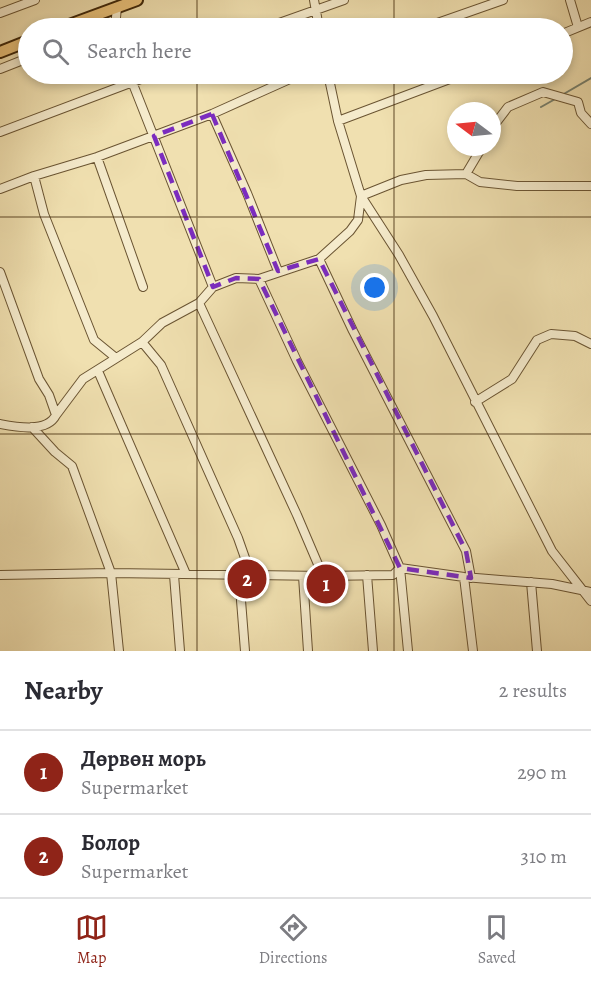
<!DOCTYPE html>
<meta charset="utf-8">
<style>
:root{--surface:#fff;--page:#f7f7f7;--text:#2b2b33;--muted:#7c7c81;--line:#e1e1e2;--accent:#8f2418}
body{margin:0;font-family:Alegreya,serif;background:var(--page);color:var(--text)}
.compass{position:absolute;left:447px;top:102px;width:54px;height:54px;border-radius:50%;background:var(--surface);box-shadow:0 3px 9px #0003;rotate:286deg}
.you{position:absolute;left:375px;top:288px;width:21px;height:21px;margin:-15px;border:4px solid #fff;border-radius:50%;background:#1a73e8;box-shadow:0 0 0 9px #1a73e833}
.badge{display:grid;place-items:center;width:39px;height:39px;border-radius:50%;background:var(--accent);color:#fff;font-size:20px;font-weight:700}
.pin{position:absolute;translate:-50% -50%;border:3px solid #fff;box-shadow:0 2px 6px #0006}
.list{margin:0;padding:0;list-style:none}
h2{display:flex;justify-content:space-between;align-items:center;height:78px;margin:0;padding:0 24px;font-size:26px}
h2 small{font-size:20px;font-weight:400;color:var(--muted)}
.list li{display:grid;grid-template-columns:39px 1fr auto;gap:18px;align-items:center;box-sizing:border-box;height:84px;padding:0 24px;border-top:2px solid var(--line)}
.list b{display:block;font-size:22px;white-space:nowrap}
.list p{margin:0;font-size:20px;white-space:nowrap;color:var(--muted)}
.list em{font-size:20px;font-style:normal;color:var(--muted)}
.icon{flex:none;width:33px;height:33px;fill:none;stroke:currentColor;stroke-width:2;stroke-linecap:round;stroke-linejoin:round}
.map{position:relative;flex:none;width:591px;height:651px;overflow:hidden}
.search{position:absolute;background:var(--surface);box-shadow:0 3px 9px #0003;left:18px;right:18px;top:18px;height:66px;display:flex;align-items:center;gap:15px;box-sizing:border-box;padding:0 21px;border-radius:33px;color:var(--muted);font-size:22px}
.sheet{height:246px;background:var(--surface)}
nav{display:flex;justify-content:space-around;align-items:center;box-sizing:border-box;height:84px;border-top:2px solid var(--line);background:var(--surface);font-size:16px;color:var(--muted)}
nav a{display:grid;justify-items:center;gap:3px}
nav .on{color:var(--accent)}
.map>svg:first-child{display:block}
</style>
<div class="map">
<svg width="591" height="651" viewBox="0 0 591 651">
<rect width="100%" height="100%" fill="#f0e0b0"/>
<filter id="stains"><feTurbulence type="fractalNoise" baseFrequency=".00333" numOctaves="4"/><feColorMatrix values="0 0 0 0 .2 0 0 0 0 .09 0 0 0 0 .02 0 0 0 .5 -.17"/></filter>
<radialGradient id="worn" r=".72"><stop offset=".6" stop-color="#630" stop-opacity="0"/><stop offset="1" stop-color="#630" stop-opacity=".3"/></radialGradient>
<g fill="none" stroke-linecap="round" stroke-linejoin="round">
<path stroke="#76806e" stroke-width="2" d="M562,95L591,78
M541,107L557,98"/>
<g stroke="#6a5432" stroke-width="10">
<path id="minor" d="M314,0L319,28
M570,0L578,27
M0,13L35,0
M115,28L117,7
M265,28L344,0
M423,28L503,0
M562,34L591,22
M0,69L28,58
M129,74L213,287
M328,74L338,121L361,196L399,255L433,316L552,551L591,601
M212,114L247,193L278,271
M338,121L463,74
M492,128L508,107L543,92L578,102L581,113L591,124
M0,132L154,74
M97,157L143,287
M466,174L482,147
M34,176L44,214L94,340L116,358
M0,189L34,176L97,157L212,114L301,74
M361,196L401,180L426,175L466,174L480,182L517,186H591
M319,259L353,331L466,551L471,578
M0,272L39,379L49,395L56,415C47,433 16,427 0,424
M259,279L297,361L381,525L400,568L408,651
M199,303L297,515L323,576
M142,342L161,365L238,538L251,575
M98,371L186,574
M475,402L512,379L537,340L551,334L575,336L591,344
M56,415L83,379L142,342L162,323L199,303L213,287L236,278L259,279L319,259L350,231L358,220L361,196
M32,427L55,452L72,466L111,573L119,651
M0,575L111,573L323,576L393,575L400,568L464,577L552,584L591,592
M174,575L180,651
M239,575L245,651
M367,575L373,651
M303,576L308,651
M464,577L473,651
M531,582L537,651"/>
</g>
<g stroke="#3e2608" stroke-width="14">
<path id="major" d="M61,28L137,0
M0,52L28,41"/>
</g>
<use href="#minor" stroke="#f5ebcc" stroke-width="8"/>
<use href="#major" stroke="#e8c078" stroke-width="10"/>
</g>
<path fill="none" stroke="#7b2cbf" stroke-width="4.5" stroke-dasharray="12 8" stroke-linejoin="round" d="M212,114L278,271L319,259L466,551L471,578L400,568L259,279L236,278L213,287L154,136Z"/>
<path fill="none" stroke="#3e2608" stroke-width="1.5" stroke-opacity="0.55" d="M197,0V28M394,0V28M197,74V651M394,74V651M0,217H591M0,434H591"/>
<rect width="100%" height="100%" filter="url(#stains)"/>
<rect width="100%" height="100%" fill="url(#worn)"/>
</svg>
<svg class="compass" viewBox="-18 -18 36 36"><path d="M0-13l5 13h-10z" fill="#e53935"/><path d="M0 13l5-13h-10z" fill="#7c7c81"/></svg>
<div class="you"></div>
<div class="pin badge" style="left:326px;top:584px">1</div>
<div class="pin badge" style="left:247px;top:579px">2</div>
<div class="search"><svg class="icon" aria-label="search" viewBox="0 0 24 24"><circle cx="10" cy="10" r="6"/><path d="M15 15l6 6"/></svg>Search here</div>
</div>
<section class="sheet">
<h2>Nearby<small>2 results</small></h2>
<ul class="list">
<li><span class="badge">1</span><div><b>Дөрвөн морь</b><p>Supermarket</p></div><em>290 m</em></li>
<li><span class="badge">2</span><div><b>Болор</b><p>Supermarket</p></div><em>310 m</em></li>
</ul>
</section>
<nav>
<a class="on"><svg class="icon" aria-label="map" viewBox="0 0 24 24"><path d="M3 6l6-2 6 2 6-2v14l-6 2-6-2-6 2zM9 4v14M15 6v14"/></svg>Map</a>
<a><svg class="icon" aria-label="directions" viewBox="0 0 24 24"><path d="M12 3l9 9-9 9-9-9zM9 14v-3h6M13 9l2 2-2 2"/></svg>Directions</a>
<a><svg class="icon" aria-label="saved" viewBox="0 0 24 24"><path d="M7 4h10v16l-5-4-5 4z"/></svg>Saved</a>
</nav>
